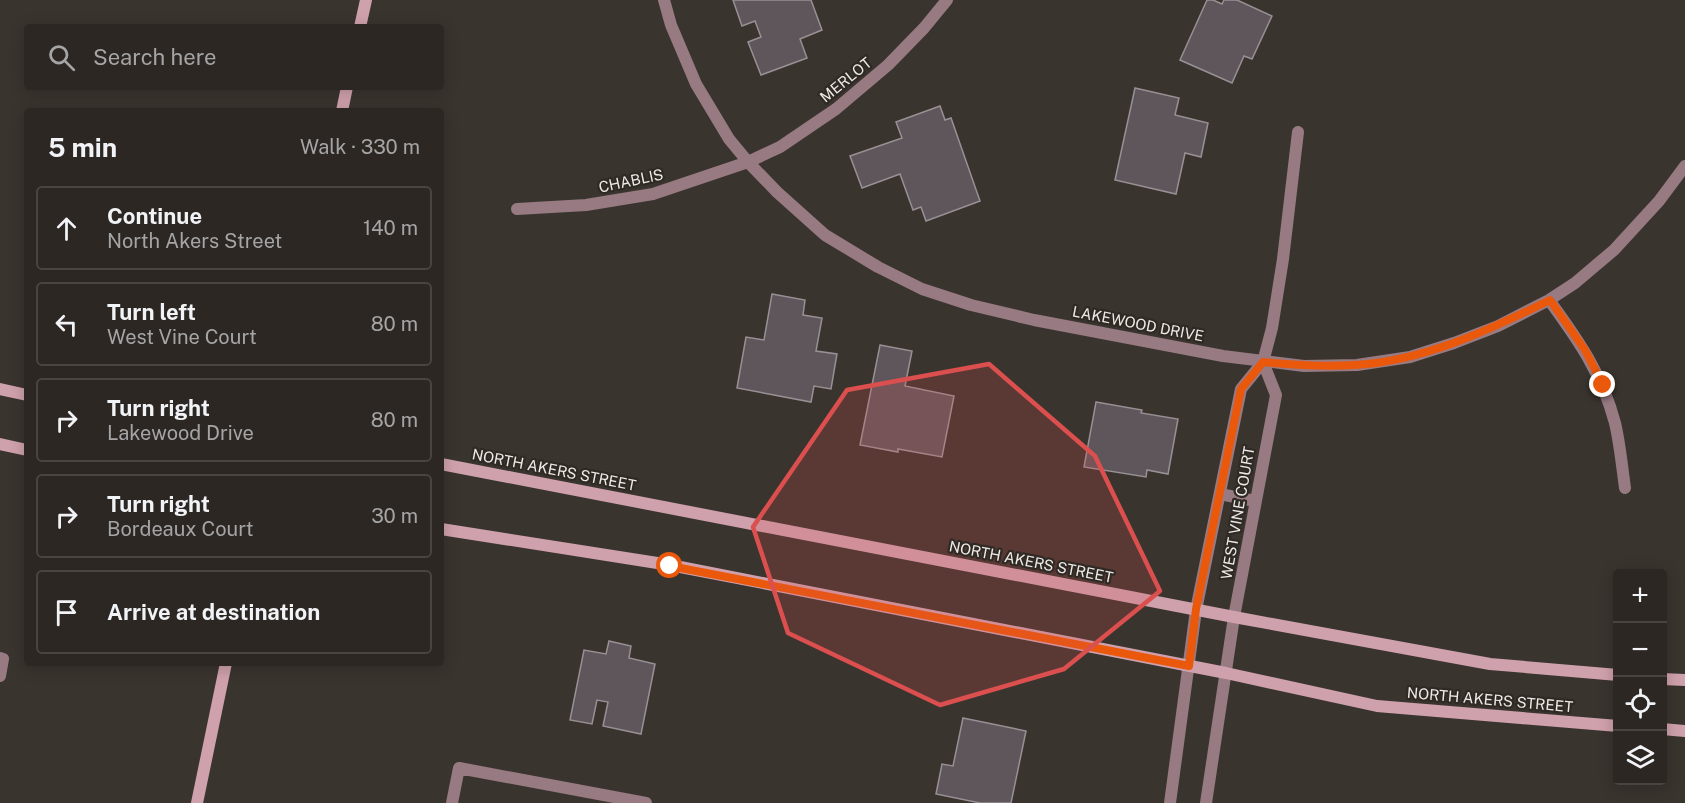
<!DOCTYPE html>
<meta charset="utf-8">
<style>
:root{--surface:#2c2723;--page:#383330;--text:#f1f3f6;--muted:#a6a5a6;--line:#484441}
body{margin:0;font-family:"Public Sans",sans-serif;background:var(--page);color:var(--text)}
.controls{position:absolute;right:18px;bottom:18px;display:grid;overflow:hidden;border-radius:6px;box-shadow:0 3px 15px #0003}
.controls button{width:54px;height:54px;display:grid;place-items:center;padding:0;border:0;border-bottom:2px solid var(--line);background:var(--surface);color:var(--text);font:30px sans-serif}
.stop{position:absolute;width:18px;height:18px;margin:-14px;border:4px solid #ea580c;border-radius:50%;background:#fff}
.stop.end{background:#ea580c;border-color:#fff;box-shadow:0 2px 6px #0008}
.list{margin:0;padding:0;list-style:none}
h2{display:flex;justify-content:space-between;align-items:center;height:78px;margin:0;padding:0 24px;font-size:26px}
h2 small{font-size:20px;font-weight:400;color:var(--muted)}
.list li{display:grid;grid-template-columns:39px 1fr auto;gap:18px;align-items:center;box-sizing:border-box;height:84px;margin:0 12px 12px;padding:0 12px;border:2px solid var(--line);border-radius:6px}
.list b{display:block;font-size:22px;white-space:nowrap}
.list p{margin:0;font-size:20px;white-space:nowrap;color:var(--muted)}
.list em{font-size:20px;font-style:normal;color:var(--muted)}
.icon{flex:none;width:33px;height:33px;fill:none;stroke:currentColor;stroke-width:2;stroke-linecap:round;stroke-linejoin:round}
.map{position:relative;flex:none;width:1685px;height:803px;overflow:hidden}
.search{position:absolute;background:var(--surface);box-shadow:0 3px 15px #0003;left:24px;top:24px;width:420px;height:66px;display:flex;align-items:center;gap:15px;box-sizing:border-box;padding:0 21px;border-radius:6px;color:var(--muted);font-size:22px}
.panel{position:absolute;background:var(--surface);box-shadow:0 3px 15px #0003;left:24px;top:108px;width:420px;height:558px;border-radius:6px}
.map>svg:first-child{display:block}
</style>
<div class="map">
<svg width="1685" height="803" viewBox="0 0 1685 803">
<rect width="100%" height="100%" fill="#3a342f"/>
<path fill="#5e565a" stroke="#999095" stroke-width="1.5" d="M733,0H811L822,30L800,39L807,58L761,75L748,42L761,37L755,21L742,26Z
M1207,0H1213L1222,4L1224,0H1237L1272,16L1252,59L1244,56L1232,83L1180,60Z
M1135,88L1179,98L1175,115L1208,123L1201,157L1185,153L1176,194L1115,180Z
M940,106L945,120L951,118L980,201L926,221L921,207L913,210L900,174L862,188L850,156L902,138L896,122Z
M772,294L805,300L803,315L822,318L816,351L837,354L831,389L814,386L811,402L737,388L746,337L764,340Z
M880,345L912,351L905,386L954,396L942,457L898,449V452L860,445Z
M1096,402L1142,410L1141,413L1178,419L1168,474L1147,470L1146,477L1084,467Z
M609,641L631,646L629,658L655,664L641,734L603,726L608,702L597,700L592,724L570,720L584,650L606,654Z
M963,718L1026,731L1011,803H980L936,794L942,764L953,766Z"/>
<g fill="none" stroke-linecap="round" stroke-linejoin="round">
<path stroke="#977a82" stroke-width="12" d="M1220,494L1255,501"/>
<path stroke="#977a82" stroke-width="12" d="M664,0L671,25L696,84L729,139L748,162L777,192L825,235L878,267L922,289L971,305L1034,320L1223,356L1304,366L1357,365L1410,357L1454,343L1498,326L1549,300L1575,283L1614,250L1659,201L1685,166
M517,209L586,205L653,194L748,162L780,147L836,109L888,65L924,28L947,0
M1549,300C1579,341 1602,374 1615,423C1620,444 1622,467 1625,488
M0,658L3,659L0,676
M452,803L459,768L646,803
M1170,803L1196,610L1241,389L1263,362L1272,328L1283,259L1298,132
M1206,803L1234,617L1276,395L1263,362"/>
<path stroke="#cfa1ac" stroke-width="12" d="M360,27L366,0
M342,111L347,87
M0,389L27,395
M0,444L27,450
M441,464L1234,617L1490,664L1618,675
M441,529L670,565L1226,673L1377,706L1618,726
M1662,679L1685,680
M1662,729L1685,731
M197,803L226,663"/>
</g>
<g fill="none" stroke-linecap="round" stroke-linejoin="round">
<path stroke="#ea580c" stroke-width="8" d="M670,566L1189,666L1196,609L1241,389L1263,362C1294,365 1324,367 1355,365C1424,361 1489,330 1550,300L1585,350L1603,385"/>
</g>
<path fill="#db4f4e" fill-opacity="0.2" stroke="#db4f4e" stroke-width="4.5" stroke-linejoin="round" d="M989,364L1095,456L1160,591L1064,669L940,705L788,633L753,527L847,390Z"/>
<g text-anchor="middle" stroke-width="4.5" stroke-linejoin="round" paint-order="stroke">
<g font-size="15" fill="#eeeae7" stroke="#302a25">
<text transform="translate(846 80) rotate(-39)" y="5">MERLOT</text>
<text transform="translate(631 181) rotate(-12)" y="5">CHABLIS</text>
<text transform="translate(1138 324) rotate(11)" y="5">LAKEWOOD DRIVE</text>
<text transform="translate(554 470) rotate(11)" y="5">NORTH AKERS STREET</text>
<text transform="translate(1238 513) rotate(-80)" y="5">WEST VINE COURT</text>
<text transform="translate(1031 562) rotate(11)" y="5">NORTH AKERS STREET</text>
<text transform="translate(1490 700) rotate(5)" y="5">NORTH AKERS STREET</text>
</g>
</g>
</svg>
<div class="controls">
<button>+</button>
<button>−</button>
<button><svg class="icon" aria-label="locate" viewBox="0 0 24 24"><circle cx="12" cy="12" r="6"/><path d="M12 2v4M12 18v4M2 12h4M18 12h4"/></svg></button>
<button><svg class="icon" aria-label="layers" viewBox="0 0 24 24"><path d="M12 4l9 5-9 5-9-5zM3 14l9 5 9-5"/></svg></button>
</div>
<div class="stop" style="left:670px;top:566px"></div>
<div class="stop end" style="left:1603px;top:385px"></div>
<div class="search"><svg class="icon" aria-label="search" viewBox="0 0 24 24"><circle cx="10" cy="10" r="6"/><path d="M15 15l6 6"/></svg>Search here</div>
<section class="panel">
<h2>5 min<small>Walk · 330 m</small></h2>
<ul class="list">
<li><svg class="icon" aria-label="ahead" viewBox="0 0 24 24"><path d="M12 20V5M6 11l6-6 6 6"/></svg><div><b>Continue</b><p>North Akers Street</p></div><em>140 m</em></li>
<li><svg class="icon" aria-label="left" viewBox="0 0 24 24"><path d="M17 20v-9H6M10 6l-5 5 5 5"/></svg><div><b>Turn left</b><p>West Vine Court</p></div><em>80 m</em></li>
<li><svg class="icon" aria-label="right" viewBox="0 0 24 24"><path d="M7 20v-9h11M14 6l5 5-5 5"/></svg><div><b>Turn right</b><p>Lakewood Drive</p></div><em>80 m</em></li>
<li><svg class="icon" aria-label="right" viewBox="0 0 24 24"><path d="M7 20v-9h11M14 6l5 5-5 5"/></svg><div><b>Turn right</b><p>Bordeaux Court</p></div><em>30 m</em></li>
<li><svg class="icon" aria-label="arrive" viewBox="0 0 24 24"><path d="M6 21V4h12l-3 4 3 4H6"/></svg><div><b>Arrive at destination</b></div></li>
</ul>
</section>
</div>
